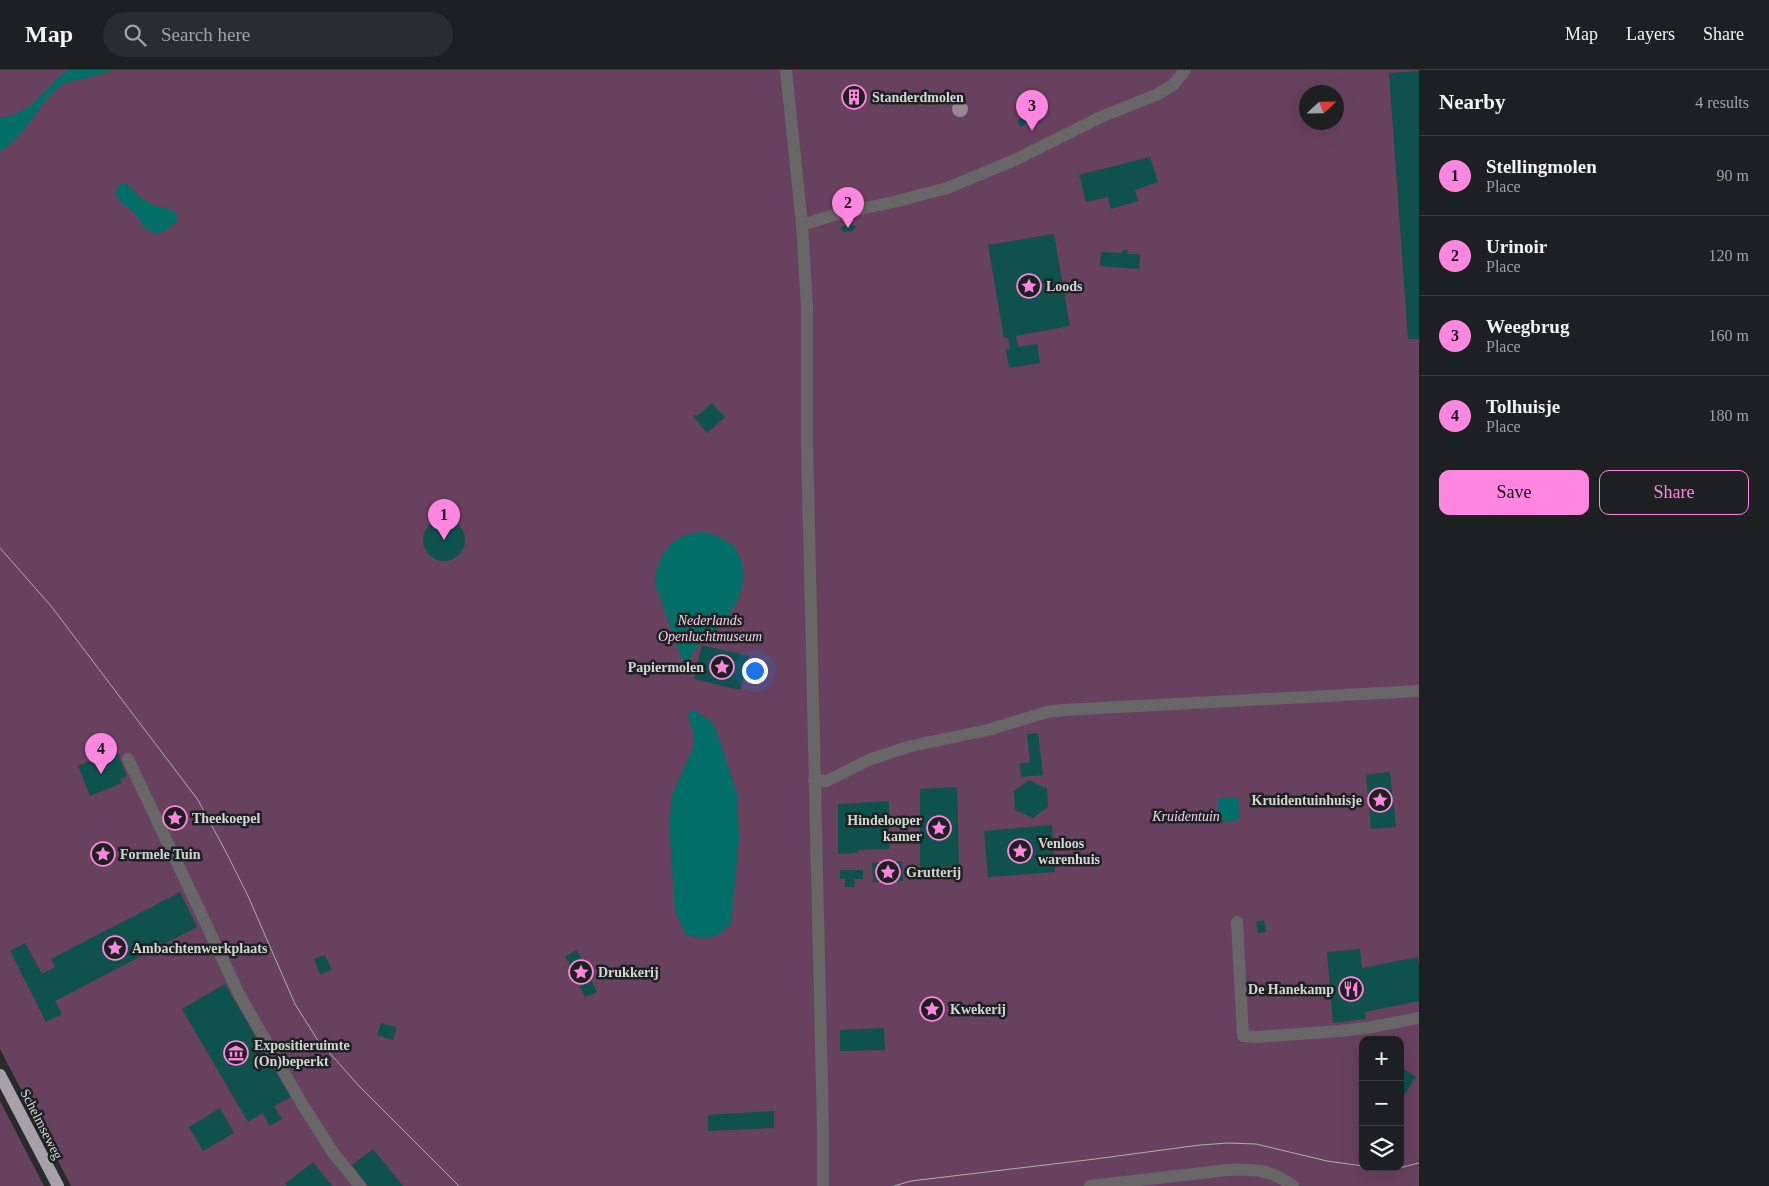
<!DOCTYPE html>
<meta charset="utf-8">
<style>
:root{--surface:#1d2020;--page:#2a2d2d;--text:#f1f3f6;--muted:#a0a3a5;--line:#3b3e3e;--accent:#fe86e0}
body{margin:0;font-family:Georgia,serif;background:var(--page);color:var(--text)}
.controls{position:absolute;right:15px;bottom:15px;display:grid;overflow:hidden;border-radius:10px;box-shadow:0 5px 20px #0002}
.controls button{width:45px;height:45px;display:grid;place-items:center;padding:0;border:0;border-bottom:1px solid var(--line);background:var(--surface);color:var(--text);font:25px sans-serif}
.compass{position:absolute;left:1299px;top:15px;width:45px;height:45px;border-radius:50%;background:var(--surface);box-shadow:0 5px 20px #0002;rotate:68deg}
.you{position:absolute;left:754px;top:600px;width:18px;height:18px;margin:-12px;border:4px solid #fff;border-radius:50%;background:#1a73e8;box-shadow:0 0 0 8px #1a73e833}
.badge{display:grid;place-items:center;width:32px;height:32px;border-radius:50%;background:var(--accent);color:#111;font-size:16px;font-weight:700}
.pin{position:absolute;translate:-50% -41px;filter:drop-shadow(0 1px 2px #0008)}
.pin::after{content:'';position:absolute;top:26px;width:18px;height:15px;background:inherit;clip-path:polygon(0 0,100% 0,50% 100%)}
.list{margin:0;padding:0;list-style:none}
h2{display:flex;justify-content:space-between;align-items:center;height:65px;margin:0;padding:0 20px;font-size:21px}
h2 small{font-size:16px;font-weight:400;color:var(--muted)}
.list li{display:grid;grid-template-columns:32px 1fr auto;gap:15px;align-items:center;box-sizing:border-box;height:80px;padding:0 20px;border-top:1px solid var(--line)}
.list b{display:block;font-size:19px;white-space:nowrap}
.list p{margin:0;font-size:16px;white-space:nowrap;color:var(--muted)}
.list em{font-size:16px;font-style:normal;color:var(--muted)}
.actions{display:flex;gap:10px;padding:15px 20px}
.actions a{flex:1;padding:11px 0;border:1px solid var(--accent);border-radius:10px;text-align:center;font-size:18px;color:var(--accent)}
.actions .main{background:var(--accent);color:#111}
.icon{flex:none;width:28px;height:28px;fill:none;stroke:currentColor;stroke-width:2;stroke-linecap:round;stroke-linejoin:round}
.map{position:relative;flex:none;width:1419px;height:1116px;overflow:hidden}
header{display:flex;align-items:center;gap:30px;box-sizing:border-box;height:70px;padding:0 25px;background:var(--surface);border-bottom:1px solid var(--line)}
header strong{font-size:24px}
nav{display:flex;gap:28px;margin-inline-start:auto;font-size:18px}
.search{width:350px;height:45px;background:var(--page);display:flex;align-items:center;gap:12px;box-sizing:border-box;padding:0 18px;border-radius:28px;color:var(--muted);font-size:19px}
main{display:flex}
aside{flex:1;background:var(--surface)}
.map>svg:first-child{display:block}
</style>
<header>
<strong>Map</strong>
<div class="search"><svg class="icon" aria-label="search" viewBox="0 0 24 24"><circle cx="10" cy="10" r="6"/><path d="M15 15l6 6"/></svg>Search here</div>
<nav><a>Map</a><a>Layers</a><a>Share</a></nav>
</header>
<main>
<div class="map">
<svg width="1419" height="1116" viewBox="0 0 1419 1116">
<rect width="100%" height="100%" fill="#272b2a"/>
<path fill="#68415e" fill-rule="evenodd" d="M0,0H1419V1116H71L0,979ZM1306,22H1336V52H1306ZM1363,970H1400V1097H1363Z
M0,1031L44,1116H0Z"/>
<path fill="#026e68" d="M68,0H113C108,2 103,4 98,5C83,10 71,8 58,18C36,36 26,67 0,81V47C31,47 45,15 68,0Z
M123,113C134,117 139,129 151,134C159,138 167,137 174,141L177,145V151C166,162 155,169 144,156C140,152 138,146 134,143C127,136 119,132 115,123L118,116Z
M704,462C720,466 736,473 741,490C749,517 733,544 714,562C710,565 705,567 702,571C696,578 691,586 686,593L683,592C675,571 668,551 661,530C660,524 655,517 655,512C654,506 657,498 659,493C667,472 682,463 704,462Z
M694,640L710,651L715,657L737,723L739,767L731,854C716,869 707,870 686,865L675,841L669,755L672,725L693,677V663L688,645L690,641Z
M1236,727L1238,729L1240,748L1238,750L1222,752L1219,750L1218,730L1220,728Z"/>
<path fill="#0f514c" d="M1419,1V269H1408L1389,3Z
M861,18L865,32L848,36L844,22Z
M1028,44L1032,51L1020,57L1017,50Z
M1150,87L1158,112L1135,120L1138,131L1111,139L1108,127L1086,132L1079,105Z
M852,154L856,157L853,161L843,162L840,159L842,156Z
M1054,164L1070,256L1016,266L1018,277L1037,274L1040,293L1009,298L1006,280L1010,279L1008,268H1004L988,175Z
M1123,180H1128L1127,184H1140L1139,199L1100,196L1101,182L1122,183Z
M712,333L725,347L707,363L694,347L696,344L697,346Z
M423 470a21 21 0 1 1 42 0a21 21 0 1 1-42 0Z
M702,575L749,586L740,620L694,609Z
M1038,663L1043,705L1021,707L1020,693H1030L1027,664Z
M109,683L110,687L118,684L127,706L120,709L122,713L90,726L78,696Z
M1390,702L1396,757L1371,759L1366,705Z
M1029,710L1047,719L1048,737L1033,748L1015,740L1014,721Z
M957,717L959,796L920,798V719Z
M889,731V779L858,780V783L838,784V734Z
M165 748a10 10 0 1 1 20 0a10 10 0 1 1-20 0Z
M1052,755L1055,802L988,807L984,761Z
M902,791L903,811L873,812L872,793Z
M840,800H863V809H854L855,817H845V809H840Z
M180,822L197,857L55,931L62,944L46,952L10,881L25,873L42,904L55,897L51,889Z
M1264,850L1266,862L1258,863L1256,852Z
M1360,879L1362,898L1417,887L1419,895V931L1365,942L1366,949L1333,953L1327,882Z
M577,880L597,922L585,927L565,886Z
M325,885L332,900L320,905L314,889Z
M225,914L291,1027L274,1036L282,1049L270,1056L262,1043L248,1052L182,939Z
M381,953L397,957L393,970L377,965Z
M884,958L885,980L840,981V960Z
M1400,996L1416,1007L1404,1025L1400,1022Z
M220,1038L234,1063L203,1081L189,1057Z
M774,1041V1058L708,1061V1045Z
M373,1079L403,1116H368L352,1095Z
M313,1092L332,1116H287L285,1114Z"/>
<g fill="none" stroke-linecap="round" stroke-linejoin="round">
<path stroke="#686667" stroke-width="12" d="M786,0L802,155L807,237V373L823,1060V1116
M802,155L837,144L898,131L947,118L1015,90L1103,46L1156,25L1173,15L1185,0
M128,689L240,926L302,1034L334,1084L360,1116
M814,711H827L871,689L911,676L988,660L1047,642L1063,640L1419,621
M1237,852L1243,966L1257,967L1340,961L1367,958L1419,948
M1090,1116L1227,1100C1253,1099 1271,1099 1293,1116"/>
<path stroke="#a6a2a5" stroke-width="12" d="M0,1005L58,1116"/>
<path stroke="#acaeae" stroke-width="1" d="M0,478L51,536L198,730L226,782L248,826L295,934L317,969L359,1016L459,1116
M1368,1097L1395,1099L1419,1093
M894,1116L911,1111L1095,1089L1200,1075L1228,1073L1256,1074L1327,1091L1363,1096"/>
</g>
<circle fill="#998694" cx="960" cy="39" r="8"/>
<defs>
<g id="building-ring" transform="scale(1.25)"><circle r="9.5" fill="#1d2120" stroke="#fe86e0" stroke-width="1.5"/><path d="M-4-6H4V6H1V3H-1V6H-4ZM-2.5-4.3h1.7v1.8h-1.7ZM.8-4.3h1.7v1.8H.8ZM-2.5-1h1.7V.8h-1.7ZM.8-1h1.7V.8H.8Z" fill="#fe86e0"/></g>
<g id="sight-ring" transform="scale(1.25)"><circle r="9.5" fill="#1d2120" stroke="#fe86e0" stroke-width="1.5"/><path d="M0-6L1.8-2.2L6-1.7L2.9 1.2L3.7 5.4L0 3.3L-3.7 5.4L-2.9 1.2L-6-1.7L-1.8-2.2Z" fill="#fe86e0"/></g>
<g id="restaurant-ring" transform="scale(1.25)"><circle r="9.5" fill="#1d2120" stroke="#fe86e0" stroke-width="1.5"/><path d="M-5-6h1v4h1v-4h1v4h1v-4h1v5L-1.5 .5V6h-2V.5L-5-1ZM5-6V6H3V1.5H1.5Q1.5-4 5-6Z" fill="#fe86e0"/></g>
<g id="museum-ring" transform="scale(1.25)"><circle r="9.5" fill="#1d2120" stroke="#fe86e0" stroke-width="1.5"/><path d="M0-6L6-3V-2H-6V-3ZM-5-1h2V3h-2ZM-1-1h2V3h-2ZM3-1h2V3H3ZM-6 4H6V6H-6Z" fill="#fe86e0"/></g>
</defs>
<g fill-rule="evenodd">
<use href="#building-ring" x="854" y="27"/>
<use href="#sight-ring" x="1029" y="216"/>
<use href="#sight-ring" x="722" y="597"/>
<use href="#sight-ring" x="1380" y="730"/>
<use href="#sight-ring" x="175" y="748"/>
<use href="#sight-ring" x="939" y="758"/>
<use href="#sight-ring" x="1020" y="781"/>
<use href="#sight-ring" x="103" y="784"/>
<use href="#sight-ring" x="888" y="802"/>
<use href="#sight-ring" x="115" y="878"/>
<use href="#sight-ring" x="581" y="902"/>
<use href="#restaurant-ring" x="1351" y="919"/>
<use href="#sight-ring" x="932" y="939"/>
<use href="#museum-ring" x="236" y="983"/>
</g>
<g text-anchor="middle" stroke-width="5" stroke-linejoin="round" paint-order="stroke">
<g font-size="14" font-weight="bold" fill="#d4d6d6" stroke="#1d2120" text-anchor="start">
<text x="872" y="32">Standerdmolen</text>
<text x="1046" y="221">Loods</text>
<text x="704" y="602" text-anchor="end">Papiermolen</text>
<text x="1362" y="735" text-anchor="end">Kruidentuinhuisje</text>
<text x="192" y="753">Theekoepel</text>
<text x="922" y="755" text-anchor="end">Hindelooper<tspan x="922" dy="16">kamer</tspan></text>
<text x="1038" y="778">Venloos<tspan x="1038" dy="16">warenhuis</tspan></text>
<text x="120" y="789">Formele Tuin</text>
<text x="906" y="807">Grutterij</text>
<text x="132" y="883">Ambachtenwerkplaats</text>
<text x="598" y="907">Drukkerij</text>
<text x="1334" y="924" text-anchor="end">De Hanekamp</text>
<text x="950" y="944">Kwekerij</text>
<text x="254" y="980">Expositieruimte<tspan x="254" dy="16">(On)beperkt</tspan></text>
</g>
<g font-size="14" font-style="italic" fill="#f7d1eb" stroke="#1d2120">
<text x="710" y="555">Nederlands<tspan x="710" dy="16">Openluchtmuseum</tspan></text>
<text x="1186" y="751">Kruidentuin</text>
</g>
<g font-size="14" fill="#d4d6d6" stroke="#1d2120">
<text transform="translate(42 1054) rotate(63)" y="5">Schelmseweg</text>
</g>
</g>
</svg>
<div class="controls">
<button>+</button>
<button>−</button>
<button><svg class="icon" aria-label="layers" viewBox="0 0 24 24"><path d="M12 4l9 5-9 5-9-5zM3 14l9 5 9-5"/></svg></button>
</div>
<svg class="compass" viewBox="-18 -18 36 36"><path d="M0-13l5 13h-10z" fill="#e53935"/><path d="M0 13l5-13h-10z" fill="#a0a3a5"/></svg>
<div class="you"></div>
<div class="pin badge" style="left:444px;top:470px">1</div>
<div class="pin badge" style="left:848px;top:158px">2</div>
<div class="pin badge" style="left:1032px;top:61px">3</div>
<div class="pin badge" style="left:101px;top:704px">4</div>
</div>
<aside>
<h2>Nearby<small>4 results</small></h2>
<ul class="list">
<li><span class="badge">1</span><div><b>Stellingmolen</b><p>Place</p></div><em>90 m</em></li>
<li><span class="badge">2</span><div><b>Urinoir</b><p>Place</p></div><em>120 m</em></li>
<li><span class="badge">3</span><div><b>Weegbrug</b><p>Place</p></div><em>160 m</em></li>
<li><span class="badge">4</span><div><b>Tolhuisje</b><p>Place</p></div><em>180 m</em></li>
</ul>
<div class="actions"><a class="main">Save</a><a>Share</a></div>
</aside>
</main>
